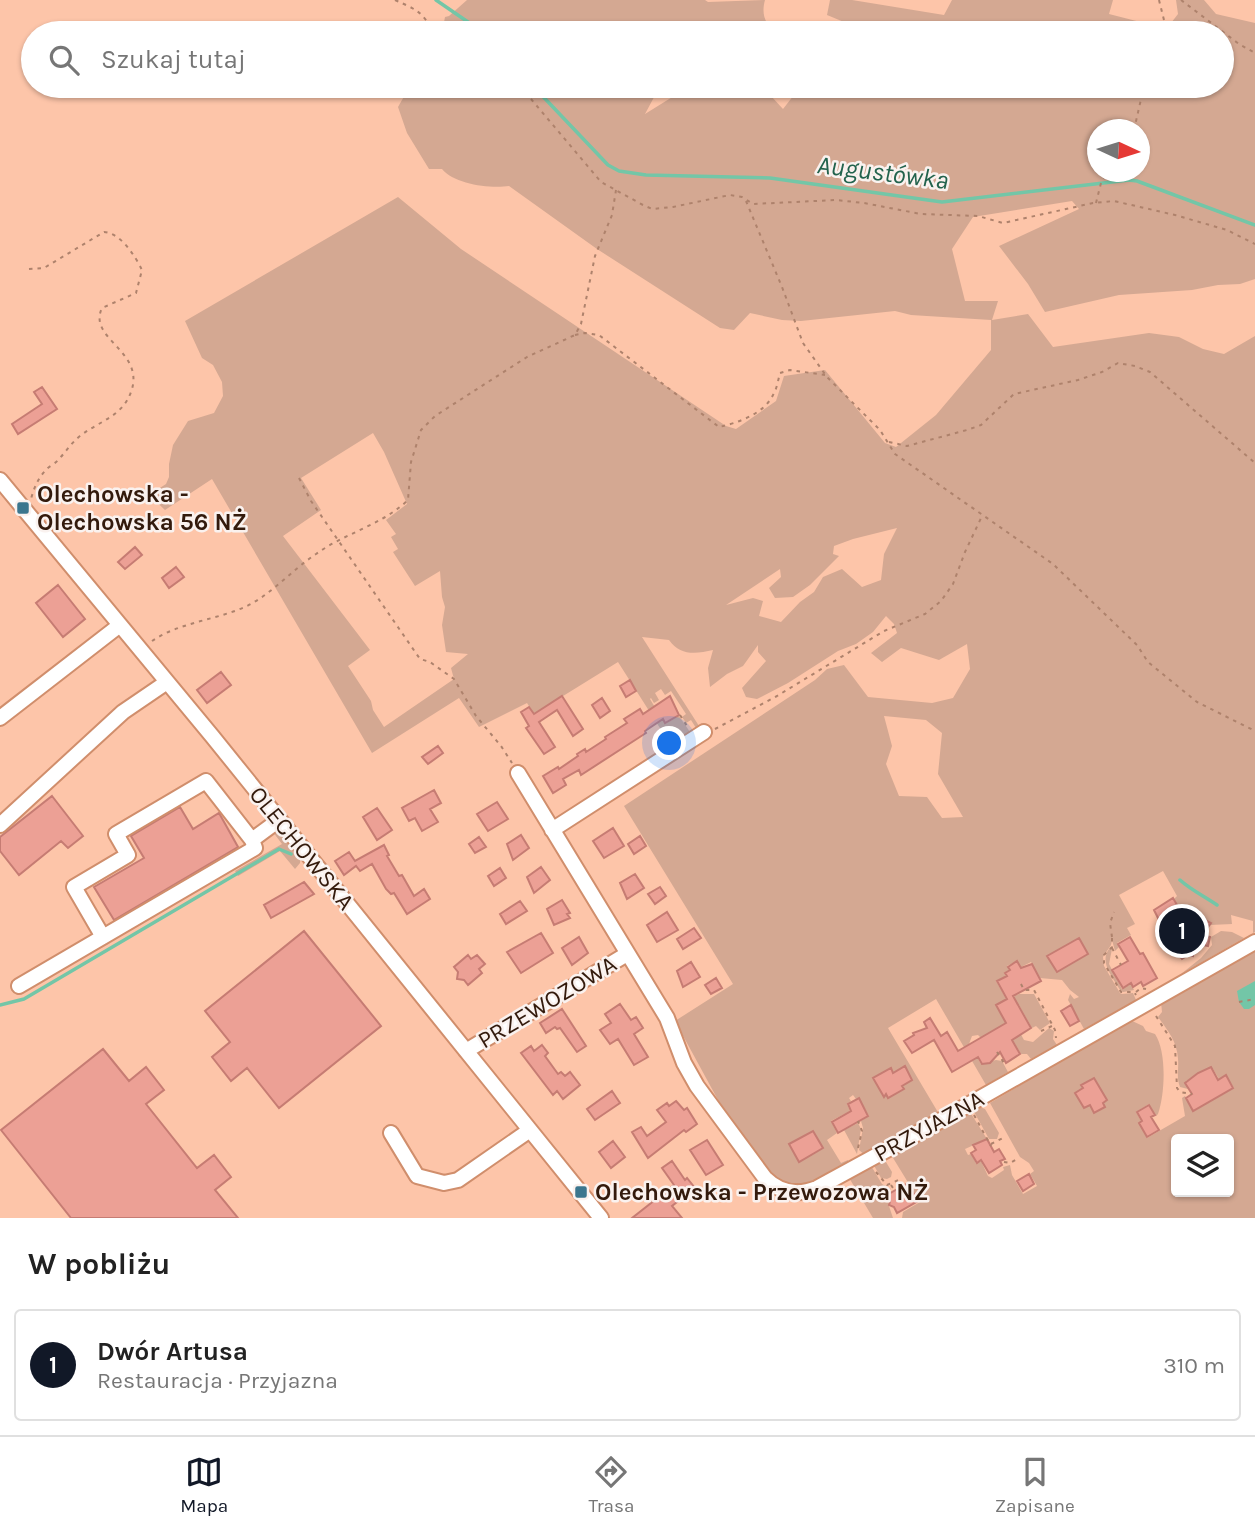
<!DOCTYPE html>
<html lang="pl">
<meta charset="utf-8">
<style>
:root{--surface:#fff;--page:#f2f2f2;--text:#222;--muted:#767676;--line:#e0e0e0;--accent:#111827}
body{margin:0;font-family:Karla,sans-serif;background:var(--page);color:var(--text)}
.controls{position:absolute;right:21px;bottom:21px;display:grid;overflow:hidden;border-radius:7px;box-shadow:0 2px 5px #0004}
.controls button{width:63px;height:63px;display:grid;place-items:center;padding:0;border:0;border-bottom:2px solid var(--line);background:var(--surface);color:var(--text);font:35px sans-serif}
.compass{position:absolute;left:1087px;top:119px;width:63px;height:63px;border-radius:50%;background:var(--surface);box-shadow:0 2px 5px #0004;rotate:94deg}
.you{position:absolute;left:670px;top:744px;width:24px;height:24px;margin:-18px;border:5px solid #fff;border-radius:50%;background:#1a73e8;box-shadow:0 0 0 10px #1a73e833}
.badge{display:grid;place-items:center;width:46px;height:46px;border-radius:50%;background:var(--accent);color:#fff;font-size:23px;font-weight:700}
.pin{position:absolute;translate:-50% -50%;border:4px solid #fff;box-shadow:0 2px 7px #0006}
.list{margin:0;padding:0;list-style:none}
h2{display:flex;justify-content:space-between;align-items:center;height:91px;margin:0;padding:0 28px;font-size:30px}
h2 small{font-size:23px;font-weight:400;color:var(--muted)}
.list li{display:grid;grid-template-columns:46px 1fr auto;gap:21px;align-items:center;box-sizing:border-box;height:112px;margin:0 14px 14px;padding:0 14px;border:2px solid var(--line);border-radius:7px}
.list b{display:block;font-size:26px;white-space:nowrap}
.list p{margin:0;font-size:23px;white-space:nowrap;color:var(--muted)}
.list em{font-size:23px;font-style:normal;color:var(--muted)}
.icon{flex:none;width:38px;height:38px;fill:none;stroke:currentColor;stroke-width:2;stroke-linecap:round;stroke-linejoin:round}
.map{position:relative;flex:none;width:1255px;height:1218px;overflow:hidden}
.search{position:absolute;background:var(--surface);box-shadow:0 2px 5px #0004;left:21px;right:21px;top:21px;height:77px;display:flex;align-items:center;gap:18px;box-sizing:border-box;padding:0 24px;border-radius:38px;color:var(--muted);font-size:26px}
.sheet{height:217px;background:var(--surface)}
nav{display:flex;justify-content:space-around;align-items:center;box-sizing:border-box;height:98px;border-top:2px solid var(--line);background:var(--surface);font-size:19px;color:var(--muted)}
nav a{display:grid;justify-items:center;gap:4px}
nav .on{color:var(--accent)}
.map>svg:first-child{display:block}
</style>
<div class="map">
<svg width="1255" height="1218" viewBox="0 0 1255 1218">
<rect width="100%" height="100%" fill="#fdc5a9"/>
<path fill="#d4a892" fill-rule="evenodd" d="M467,0H705L708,2L765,0C761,14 765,25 777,33H442L445,17L449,16Z
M830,0H852L944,15L952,0H1113L1109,14L1148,24L1150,33H849L844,22L827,15Z
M1176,0H1204L1216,14L1255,23V279L1240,284L1218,285L1192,290L1119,295L1045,312L1028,284L999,246L1079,209L1072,201L973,217L952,249L965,301H998L992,320L1028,314L1053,347L1149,333L1179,337L1203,349L1224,354L1255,336V932L1253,933V921L1231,915L1232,924L1210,925L1202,915L1199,917L1176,903L1174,899L1177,896L1163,871L1119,895L1135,924L1127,928L1131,935L1117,943L1119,947L1115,951L1112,940L1111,945L1103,957L1104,966L1120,993L1122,994L1133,993L1136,1000L1084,1029L1068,1000L1070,994L1074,999L1079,997L1070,990L1062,980L1040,978L1031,962L1021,967L1017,961L1007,966L1009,970L1004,973L1006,976L996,981L1007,1000L1019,994H1034L1050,1023L1040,1030L1036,1026L1032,1028L1019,1005L1008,1011L1024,1040L1033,1042L1049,1028L1054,1031L1053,1039L1057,1045L1031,1059L1027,1054H1021L1004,1025L982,1039L978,1035L972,1036L969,1044L981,1064L996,1060L1002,1061L1008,1072L986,1085L936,999L888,1028L939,1114L866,1156L859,1150L863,1128L861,1121L869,1116L859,1098L856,1099L853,1095L849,1098L851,1101L847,1104L850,1111L831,1121L837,1133L827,1140L841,1163L848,1160V1166L811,1186L779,1184L730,1122L675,1021L733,984L624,806L815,680L827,669L844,665L868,697L932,703L953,698L970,669L967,644L939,660L901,648L882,662L871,653L897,633L894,624L886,616L873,632L856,644L838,651L788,683L757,699L746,697L742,688L766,661L758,652V645L743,666L727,674L710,687L708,668L713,650C696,654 680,656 669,640L642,637L699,726L696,728L691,720L686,723L682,717L686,714L671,691L665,695L661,689L655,693L659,700L654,703L651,698L650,699L665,724L679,716L690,732L678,740L677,744L672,747L618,662L534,714L527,703L479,727L459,698L372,753L212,479L165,510L149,495L166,484L169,477V464L173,445L188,421L214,413L223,396L222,382L213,365L202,358L185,321L398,197L461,249L726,426L736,429L776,401L784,376L825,370L885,443L896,447L936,415L991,350V320L911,315L895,311L801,321L782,320L750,313L734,330L720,328L597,249L509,186C490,189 454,184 442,169H429L407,133L398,107L410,86H660L645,114L690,86L725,92L751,86H767L771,96L783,109L801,86H1134L1131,94L1150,86H1222V33H1171V23L1178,14ZM1098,130H1140V172H1098ZM373,433L384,452L407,504L386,520L396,534L391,537L398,549L393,552L415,586L440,571L442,597L445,607L442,625L446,652L468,654L451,668L454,679L384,727L373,710L371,701L348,666L370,650L283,536L321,510L301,478ZM897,528L884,554L881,580L862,587L842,569L823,577L814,592L800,602L781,622L759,616L763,601L753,598L726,605L780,569L781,577L769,588L775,598L793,597L810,585L839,556L833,554L834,546L853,539ZM884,716L926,720L942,733L938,774L963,817L942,818L927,797L899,796L886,764L892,746Z
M273,832L282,834L301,856L300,863L295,869L280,851L238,876L235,871L282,844Z
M1221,931L1232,932L1244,938L1181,974L1201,958L1212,945L1211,937Z
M1109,949H1112L1109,964L1122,989L1131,984L1134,990L1123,992L1120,990C1113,977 1099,963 1109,949Z
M1255,950V1218H902L903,1212L920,1202L890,1153L970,1112L987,1139L965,1149L968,1155L971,1154L976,1163L981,1161L988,1176L992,1178L1004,1170L1003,1167L1010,1165L1012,1175L1023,1194L1037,1186L1030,1174L1034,1171L1029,1163L1020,1157L990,1103L1130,1020L1143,1026L1146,1031L1155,1034C1167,1052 1165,1094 1158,1114L1156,1116L1149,1104L1136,1112L1141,1121L1139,1123L1147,1138L1185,1116L1182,1098L1185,1096L1194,1111L1234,1088L1226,1075L1219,1079L1213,1069C1202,1068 1195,1076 1186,1081L1188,1089L1180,1087C1176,1077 1179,1069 1178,1059C1177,1041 1168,1031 1158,1017L1162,1012L1161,1002ZM1176,1139H1229V1192H1176Z
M980,1107L985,1109L999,1133L997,1139H989L973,1110Z
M858,1123L861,1129L857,1154L844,1130Z
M883,1157L892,1172L891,1177L887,1179L881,1178L872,1162Z
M870,1164L882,1184L891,1189L885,1194L893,1218H873L848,1176Z"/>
<path fill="#73c6a7" d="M1255,981V1005L1249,1009H1244L1239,1002L1237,991Z"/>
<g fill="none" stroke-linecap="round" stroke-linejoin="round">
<path stroke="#73c6a7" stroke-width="3.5" d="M436,0L484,33
M533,86L608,165L619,171L646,175L770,178L942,202L1129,180L1137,181L1255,225
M1180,880C1191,890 1204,896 1217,905
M0,1005L24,999L279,849L291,854"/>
</g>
<path fill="#eca095" stroke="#c67c73" stroke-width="2" d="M42,387L57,409L18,434L12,424L42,404L34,392Z
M135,547L142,555L125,569L118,562Z
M176,567L184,577L169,588L162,578Z
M58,585L85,619L63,637L36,603Z
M221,672L231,685L207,703L197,690Z
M630,680L636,691L626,697L620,686Z
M562,696L583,729L573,736L557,710L539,722L555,747L544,754L526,728L529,726L521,712L529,707L534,714Z
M670,696L679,715L665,723L663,719L645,731L646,733L581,775L579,770L563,779L566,785L553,793L543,776L558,767L559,769L578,756L577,754L585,749L586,752L606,739L605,737L627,723L624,719L640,709L643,714Z
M602,698L610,711L600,718L592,705Z
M438,746L443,753L428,764L422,757Z
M434,790L441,803L430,809L438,822L422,831L415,818L409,821L402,808Z
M52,796L83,836L68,848L61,841L19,875L0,851V837Z
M497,802L508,819L488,831L477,814Z
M180,807L193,829L219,813L238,847L114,920L94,887L144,858L131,836Z
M377,808L392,830L377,840L363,817Z
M613,828L624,846L604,858L593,841Z
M521,835L529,848L513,860L507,844Z
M640,836L646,846L634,854L628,844Z
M479,837L486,847L475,853L469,844Z
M384,845L389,855L387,856L399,876L402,875L414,896L424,889L430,899L407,914L394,893L391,894L386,889L372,864L360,871L356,866L344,875L335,861L349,852L355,861Z
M541,867L550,880L534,893L527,877Z
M500,868L506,878L494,886L488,876Z
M635,874L644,888L627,899L620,883Z
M304,882L314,894L271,918L264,905Z
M660,887L666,896L655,904L648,894Z
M1173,898L1188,924L1199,917L1211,923L1202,935L1210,937L1208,946L1194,943L1193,956L1188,955L1182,959L1172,946L1154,910Z
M562,900L570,913L567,914L570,918L554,925L547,909Z
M520,901L527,911L506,924L500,914Z
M667,912L678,930L657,942L647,925Z
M694,928L701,938L683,949L677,939Z
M304,931L381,1026L279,1108L247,1068L231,1081L212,1057L230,1042L205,1011Z
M541,933L553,953L521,973L507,952Z
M579,937L588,953L572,965L562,948Z
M1130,937L1140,954L1143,953L1157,978L1143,986L1141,982L1133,987L1131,983L1123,988L1112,970L1128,961L1118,944Z
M1079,938L1088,954L1057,972L1047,956Z
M468,955L471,959L477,955L485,964L479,969L482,973L468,985L464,980L457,979L458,972L454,967Z
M1017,961L1021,968L1032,964L1041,981L1013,996L1031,1028L1012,1040L1020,1054L1006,1063L1000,1052L990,1063L982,1064L978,1057L952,1072L934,1040L912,1053L904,1041L914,1035L913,1033L927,1028L924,1022L930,1018L941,1036L947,1032L958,1051L1006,1023L996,1005L1007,999L997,981L1007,976L1005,973L1010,970L1008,967Z
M691,962L700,977L683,987L677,971Z
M716,978L722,988L711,994L705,985Z
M620,1004L631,1020L636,1017L643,1028L634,1034L648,1057L634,1065L618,1039L610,1044L600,1030L611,1023L605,1014Z
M1071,1005L1079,1021L1070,1026L1061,1011Z
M562,1009L586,1046L577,1052L560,1028L557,1029L555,1027L546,1033L540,1023Z
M542,1045L548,1053L545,1056L558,1074L561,1072L565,1076L570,1072L580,1085L563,1099L557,1091L553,1095L521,1053L531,1046L534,1051Z
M103,1049L129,1081L146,1067L164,1090L146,1104L197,1168L214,1155L231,1177L215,1190L238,1218H71L1,1130Z
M905,1066L912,1080L902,1086L904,1089L888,1098L886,1094L884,1097L873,1078L891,1068L893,1073Z
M1211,1067L1218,1080L1226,1075L1233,1088L1193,1111L1186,1098L1192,1094L1185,1083L1198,1073Z
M1094,1078L1107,1100L1103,1103L1105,1107L1094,1113L1090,1105L1084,1108L1075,1093L1083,1088L1081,1085Z
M612,1091L620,1103L595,1120L587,1109Z
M859,1098L868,1116L838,1133L832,1122L851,1111L848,1104Z
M676,1101L684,1110L687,1108L697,1124L686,1132L684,1130L648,1158L632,1132L641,1127L647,1136L666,1122L657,1110L667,1103L669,1106Z
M1149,1105L1155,1115L1151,1117L1159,1130L1147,1137L1139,1123L1142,1121L1137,1112Z
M813,1131L823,1148L799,1162L789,1144Z
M987,1139L994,1152L999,1149L1005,1159L1000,1161L1002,1165L989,1173L981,1160L977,1163L971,1153L976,1150L973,1145Z
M707,1140L723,1165L706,1175L690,1150Z
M613,1141L625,1157L611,1168L599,1152Z
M672,1161L685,1180L687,1178L695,1188L672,1206L682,1218H632L674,1185L662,1168Z
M1029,1174L1034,1184L1023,1191L1017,1181Z
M908,1183L918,1201L897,1213L894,1207L889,1205L890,1201L887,1195Z"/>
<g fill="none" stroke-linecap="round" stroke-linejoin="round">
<g stroke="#d08e6c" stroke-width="18">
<path id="minor" d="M0,480L212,736L601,1218
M0,718L120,625
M518,773L667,1018L684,1063L697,1086L765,1178C780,1193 797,1196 817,1188L936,1123L1255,942
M0,825L123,712L167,682
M552,830L704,732
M103,937L74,887L128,855L116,834L206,781L252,840
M19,986L255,848L252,840L279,820
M466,1051L627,954
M391,1133L417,1176L444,1183L458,1180L530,1130"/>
</g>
<path stroke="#ae826c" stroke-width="2" stroke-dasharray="3.5 5" stroke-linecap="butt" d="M395,0C415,9 424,12 433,33
M1159,0L1165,24L1164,33
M1181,0L1239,44L1255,53
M520,86L601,182L643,205L652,209L673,207L730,195L742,197L753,204L836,200L864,203L921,214L978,216L1003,223L1093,203L1114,201L1175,215L1227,230L1255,244
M1134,130L1144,86
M746,201L782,287L803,343L827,377L880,430L895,454L1053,564L1137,645L1148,662L1197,702L1255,731
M1096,203L1101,183L1108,172
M29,269L44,268L104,232C121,233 135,256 142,270L136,293L102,308C87,339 146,351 131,392C122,417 99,421 80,436C71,443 66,452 58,460C55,464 49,466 46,470C38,478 34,488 31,499
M575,335L585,333L599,335L719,427C737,423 764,414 773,395C777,389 778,380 780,373L790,370L825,375
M889,442L907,446L967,430L981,425L1014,394L1078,380L1102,372L1118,363L1135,366L1150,372L1255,463
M299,478L311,501L420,659L430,662L454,679L476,716L501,746L512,763
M152,641C180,622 217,620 247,606C273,593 292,570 316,554C345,533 382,525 408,500L411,462L421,430L435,416L527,357L575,335L581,324L595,256L612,215L616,190
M680,715L687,726
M715,729L777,696L884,631L925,614L941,601L953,584L965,552L982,516
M1112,937L1110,923L1114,912
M1112,938V947L1104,955V963L1121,992H1134L1136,995
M1112,948L1121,965
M1021,984L1024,990H1034L1055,1030L1056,1038
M1136,992L1141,988L1146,989
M1239,1002L1255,999
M1156,1016L1175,1046L1177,1088L1180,1092L1192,1094
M1041,1031L1052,1026
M997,1052L1006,1066
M974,1115L991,1146
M991,1144L1005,1137
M858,1148L862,1131L858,1121
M1004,1162L1010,1163L1017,1159
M876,1172L887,1185L901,1179
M891,1185L895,1191"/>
<use href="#minor" stroke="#fff" stroke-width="14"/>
</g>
<g fill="#3b768e" stroke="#faf2ef" stroke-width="2.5">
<rect x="16" y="501" width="14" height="14" rx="3.5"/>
<rect x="574" y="1185" width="14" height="14" rx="3.5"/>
</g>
<g text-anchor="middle" stroke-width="5" stroke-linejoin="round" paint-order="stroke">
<g font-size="24" font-weight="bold" fill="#331a0c" stroke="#faf2ef" text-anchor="start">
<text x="37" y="502">Olechowska -<tspan x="37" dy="28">Olechowska 56 NŻ</tspan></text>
<text x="595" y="1200">Olechowska - Przewozowa NŻ</text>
</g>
<g font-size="24" fill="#331a0c" stroke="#faf2ef">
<text transform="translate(302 848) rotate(51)" y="8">OLECHOWSKA</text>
<text transform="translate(547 1002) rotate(-31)" y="8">PRZEWOZOWA</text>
<text transform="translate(929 1126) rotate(-29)" y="8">PRZYJAZNA</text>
</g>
<g font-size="26" font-style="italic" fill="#23634d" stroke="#faf2ef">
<text transform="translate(883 172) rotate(7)" y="9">Augustówka</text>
</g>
</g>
</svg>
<div class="controls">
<button><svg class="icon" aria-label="layers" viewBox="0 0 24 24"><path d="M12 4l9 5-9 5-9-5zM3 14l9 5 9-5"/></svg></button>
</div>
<svg class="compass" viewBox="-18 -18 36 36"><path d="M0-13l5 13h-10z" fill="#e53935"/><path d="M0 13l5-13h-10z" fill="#767676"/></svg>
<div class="you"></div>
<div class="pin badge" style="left:1182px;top:931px">1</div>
<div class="search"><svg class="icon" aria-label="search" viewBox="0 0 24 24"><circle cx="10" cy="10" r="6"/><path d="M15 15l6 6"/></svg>Szukaj tutaj</div>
</div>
<section class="sheet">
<h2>W pobliżu<small></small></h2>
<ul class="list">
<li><span class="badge">1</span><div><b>Dwór Artusa</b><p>Restauracja · Przyjazna</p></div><em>310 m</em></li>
</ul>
</section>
<nav>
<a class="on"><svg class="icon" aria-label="map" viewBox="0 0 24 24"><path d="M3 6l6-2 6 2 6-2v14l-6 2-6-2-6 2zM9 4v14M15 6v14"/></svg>Mapa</a>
<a><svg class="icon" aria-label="directions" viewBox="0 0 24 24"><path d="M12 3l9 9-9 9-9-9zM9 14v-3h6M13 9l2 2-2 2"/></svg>Trasa</a>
<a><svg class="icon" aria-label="saved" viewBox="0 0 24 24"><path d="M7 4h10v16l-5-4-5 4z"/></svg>Zapisane</a>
</nav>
